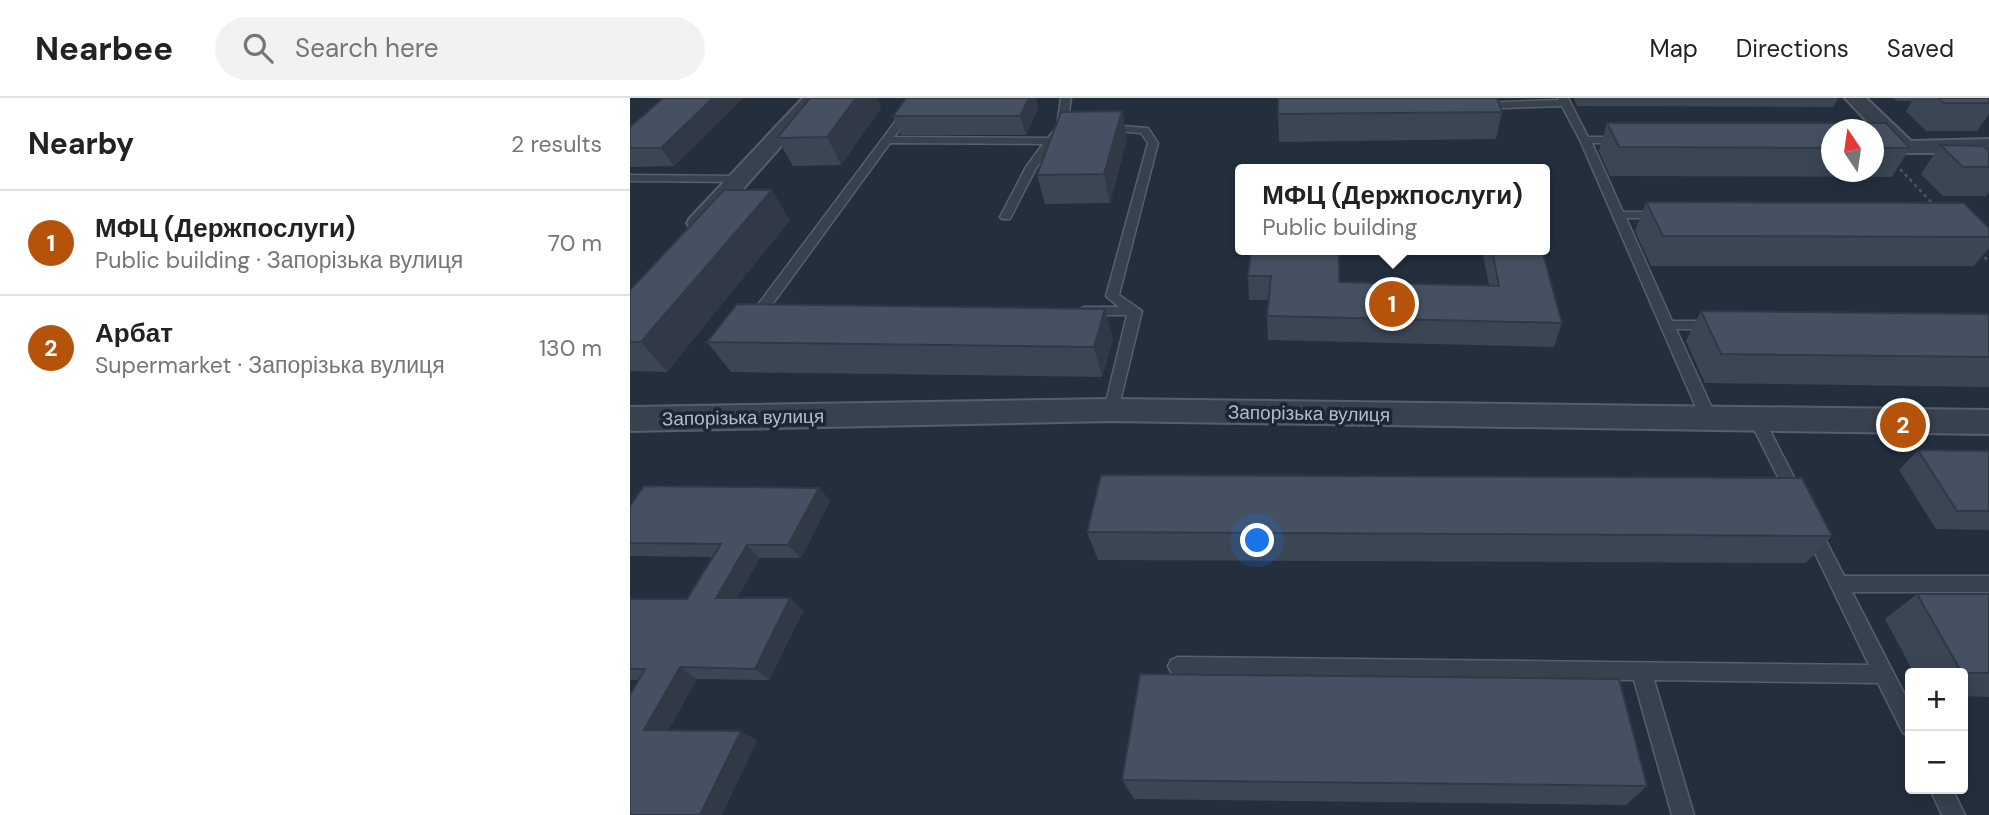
<!DOCTYPE html>
<meta charset="utf-8">
<style>
:root{--surface:#fff;--page:#f2f2f2;--text:#222;--muted:#767676;--line:#e0e0e0;--accent:#b45309}
body{margin:0;font-family:"DM Sans",sans-serif;background:var(--page);color:var(--text)}
.controls{position:absolute;right:21px;bottom:21px;display:grid;overflow:hidden;border-radius:7px;box-shadow:0 4px 18px #0003}
.controls button{width:63px;height:63px;display:grid;place-items:center;padding:0;border:0;border-bottom:2px solid var(--line);background:var(--surface);color:var(--text);font:35px sans-serif}
.compass{position:absolute;left:1191px;top:21px;width:63px;height:63px;border-radius:50%;background:var(--surface);box-shadow:0 4px 18px #0003;rotate:347deg}
.you{position:absolute;left:628px;top:443px;width:24px;height:24px;margin:-18px;border:5px solid #fff;border-radius:50%;background:#1a73e8;box-shadow:0 0 0 10px #1a73e833}
.badge{display:grid;place-items:center;width:46px;height:46px;border-radius:50%;background:var(--accent);color:#fff;font-size:23px;font-weight:700}
.pin{position:absolute;translate:-50% -50%;border:4px solid #fff;box-shadow:0 2px 7px #0006}
.popup{position:absolute;left:605px;top:66px;width:315px;height:91px;box-sizing:border-box;display:grid;place-content:center;border-radius:7px;background:var(--surface);filter:drop-shadow(0 2px 5px #0005);font-size:23px;white-space:nowrap;color:var(--muted)}
.popup b{font-size:26px;color:var(--text)}
.popup::after{content:'';position:absolute;left:50%;top:100%;margin-left:-14px;border:14px solid transparent;border-top-color:var(--surface)}
.list{margin:0;padding:0;list-style:none}
h2{display:flex;justify-content:space-between;align-items:center;height:91px;margin:0;padding:0 28px;font-size:30px}
h2 small{font-size:23px;font-weight:400;color:var(--muted)}
.list li{display:grid;grid-template-columns:46px 1fr auto;gap:21px;align-items:center;box-sizing:border-box;height:105px;padding:0 28px;border-top:2px solid var(--line)}
.list b{display:block;font-size:26px;white-space:nowrap}
.list p{margin:0;font-size:23px;white-space:nowrap;color:var(--muted)}
.list em{font-size:23px;font-style:normal;color:var(--muted)}
.icon{flex:none;width:38px;height:38px;fill:none;stroke:currentColor;stroke-width:2;stroke-linecap:round;stroke-linejoin:round}
.map{position:relative;flex:none;width:1359px;height:717px;overflow:hidden}
header{display:flex;align-items:center;gap:42px;box-sizing:border-box;height:98px;padding:0 35px;background:var(--surface);border-bottom:2px solid var(--line)}
header strong{font-size:33px}
nav{display:flex;gap:38px;margin-inline-start:auto;font-size:24px}
.search{width:490px;height:63px;background:var(--page);display:flex;align-items:center;gap:18px;box-sizing:border-box;padding:0 24px;border-radius:38px;color:var(--muted);font-size:26px}
main{display:flex}
aside{flex:1;background:var(--surface)}
.map>svg:first-child{display:block}
</style>
<header>
<strong>Nearbee</strong>
<div class="search"><svg class="icon" aria-label="search" viewBox="0 0 24 24"><circle cx="10" cy="10" r="6"/><path d="M15 15l6 6"/></svg>Search here</div>
<nav><a>Map</a><a>Directions</a><a>Saved</a></nav>
</header>
<main>
<aside>
<h2>Nearby<small>2 results</small></h2>
<ul class="list">
<li><span class="badge">1</span><div><b>МФЦ (Держпослуги)</b><p>Public building · Запорізька вулиця</p></div><em>70 m</em></li>
<li><span class="badge">2</span><div><b>Арбат</b><p>Supermarket · Запорізька вулиця</p></div><em>130 m</em></li>
</ul>
</aside>
<div class="map">
<svg width="1359" height="717" viewBox="0 0 1359 717">
<rect width="100%" height="100%" fill="#242f3e"/>
<g fill="none" stroke-linecap="round" stroke-linejoin="round">
<g stroke="#565f6c" stroke-width="3">
<path id="service" d="M283,0H293L264,39L418,40L427,29L431,0H441L437,29L406,70L380,121H372L370,119L396,69L413,46L260,45L128,226H118V220Z
M928,0H938L958,39H991L996,42L991,45H962L993,114H1031L1037,117L1031,120H996L1042,223H1084L1091,227L1084,231H1046L1087,321L1084,325H1074L1071,321L950,42L932,8L848,11L843,8L848,5L929,2Z
M477,27L518,30L528,45L489,197L512,213L488,312L481,317L474,312L497,217H454L447,213L454,209H489L476,198L518,45L511,35L473,32V28Z
M0,77L111,78L116,81L111,84L0,83Z
M1127,315L1132,317L1173,397L1171,402H1159L1157,397L1119,321Z
M1181,423L1187,425L1214,478H1359V494H1222L1280,607V638L1273,635L1248,585L1024,582L1064,717H1042L1004,582L548,577L541,574L538,568L541,562L548,559L1239,567L1173,430L1175,425Z
M1300,691H1322L1335,717H1312Z"/>
</g>
<g stroke="#565f6c" stroke-width="4">
<path id="minor" d="M173,0H194L78,130L69,132L60,130L57,125L60,120Z
M1215,0H1236L1281,43L1359,41V55H1267Z
M481,301L1359,312V336L481,323L0,333V309Z"/>
</g>
<path stroke="#44595c" stroke-width="2.5" stroke-dasharray="3.5 3.5" stroke-linecap="butt" d="M1270,71L1305,108
M1350,154L1359,164"/>
<use href="#service" fill="#38414e" fill-rule="evenodd"/>
<use href="#minor" fill="#38414e" fill-rule="evenodd"/>
</g>
<path fill="#3b4654" fill-rule="evenodd" d="M33,0H113L44,68L0,69V29Z
M180,0H247L251,10L211,67L163,68L147,40Z
M276,0H406L408,10L396,37H271L263,18Z
M944,0H1208L1203,9L947,8Z
M1263,0H1359V16L1347,33H1296L1276,13L1282,3H1267Z
M492,13L497,41L480,105L415,106L407,77Z
M872,14L866,41L649,44L648,16Z
M977,25H1256L1280,50L1262,79L980,78L969,53ZM1201,32H1243V74H1201Z
M1310,47L1359,53V94L1356,98H1313L1291,76Z
M1016,104L1359,130V150L1344,168H1021L1005,133Z
M160,122L37,274L0,273V192Z
M621,152L709,184L859,187L852,152H912L932,225L924,249L638,242L637,218L639,202H619L618,178Z
M475,211L483,241L472,279L101,274L77,244Z
M1071,213L1359,216V289L1075,285L1056,243Z
M1288,352L1359,353V432L1306,431L1269,372Z
M189,390L200,403L171,460H130L107,500H160L173,513L139,582L67,581L38,632L111,633L127,643L0,717L9,582H0V501H57L83,459L0,458V408Z
M457,434L1202,438L1176,465L468,462Z
M1287,496H1359V599L1333,598V575H1284L1255,521Z
M492,682L1017,688L996,707L504,701Z"/>
<path fill="#303945" d="M83,0H113L44,68L31,50Z
M226,0H247L251,10L211,67L197,39Z
M399,0H406L408,10L396,37L390,18Z
M492,13L497,41L480,105L474,76Z
M142,92L160,122L37,274L11,244Z
M475,211L483,241L472,279L464,249Z
M189,390L200,403L171,460L158,447Z
M117,447L130,460L100,512L86,500Z
M160,500L173,513L139,582L125,571Z
M50,569L67,581L33,642L14,632Z
M111,633L127,643L92,717H70Z"/>
<path fill="#455162" stroke="#303945" stroke-width="2" d="M33,0H83L31,50H0V29Z
M180,0H226L197,39L147,40Z
M276,0H399L390,18H263Z
M648,0H867L872,14L648,16Z
M1308,0H1359V5H1314Z
M492,13L474,76L407,77L431,14Z
M977,25H1256L1280,50H1243V32H1201V50L989,49Z
M1310,47L1353,48L1359,53V69H1333Z
M94,92H142L11,244H0V192Z
M1016,104L1334,105L1359,130V139L1033,138Z
M621,152H709V184L869,188L862,152H912L932,225L637,218L641,178H618Z
M107,206L475,211L464,249L77,244Z
M1071,213L1359,216V259L1091,256Z
M1288,352L1359,353V413H1327Z
M471,377L1172,380L1202,438L457,434Z
M14,388L189,390L158,447H117L86,500H160L125,571L50,569L14,632L111,633L70,717H0V597L15,571H0V501H57L91,446L0,445V408Z
M1287,496H1359V575H1332Z
M510,576L989,581L1017,688L492,682Z"/>
<g text-anchor="middle" stroke-width="7" stroke-linejoin="round" paint-order="stroke">
<g font-size="19" fill="#b4bcc9" stroke="#1d2633">
<text transform="translate(679 315) rotate(1)" y="7">Запорізька вулиця</text>
<text transform="translate(113 319) rotate(-1)" y="7">Запорізька вулиця</text>
</g>
</g>
</svg>
<div class="controls">
<button>+</button>
<button>−</button>
</div>
<svg class="compass" viewBox="-18 -18 36 36"><path d="M0-13l5 13h-10z" fill="#e53935"/><path d="M0 13l5-13h-10z" fill="#767676"/></svg>
<div class="you"></div>
<div class="pin badge" style="left:762px;top:206px">1</div>
<div class="popup"><b>МФЦ (Держпослуги)</b>Public building</div>
<div class="pin badge" style="left:1273px;top:327px">2</div>
</div>
</main>
